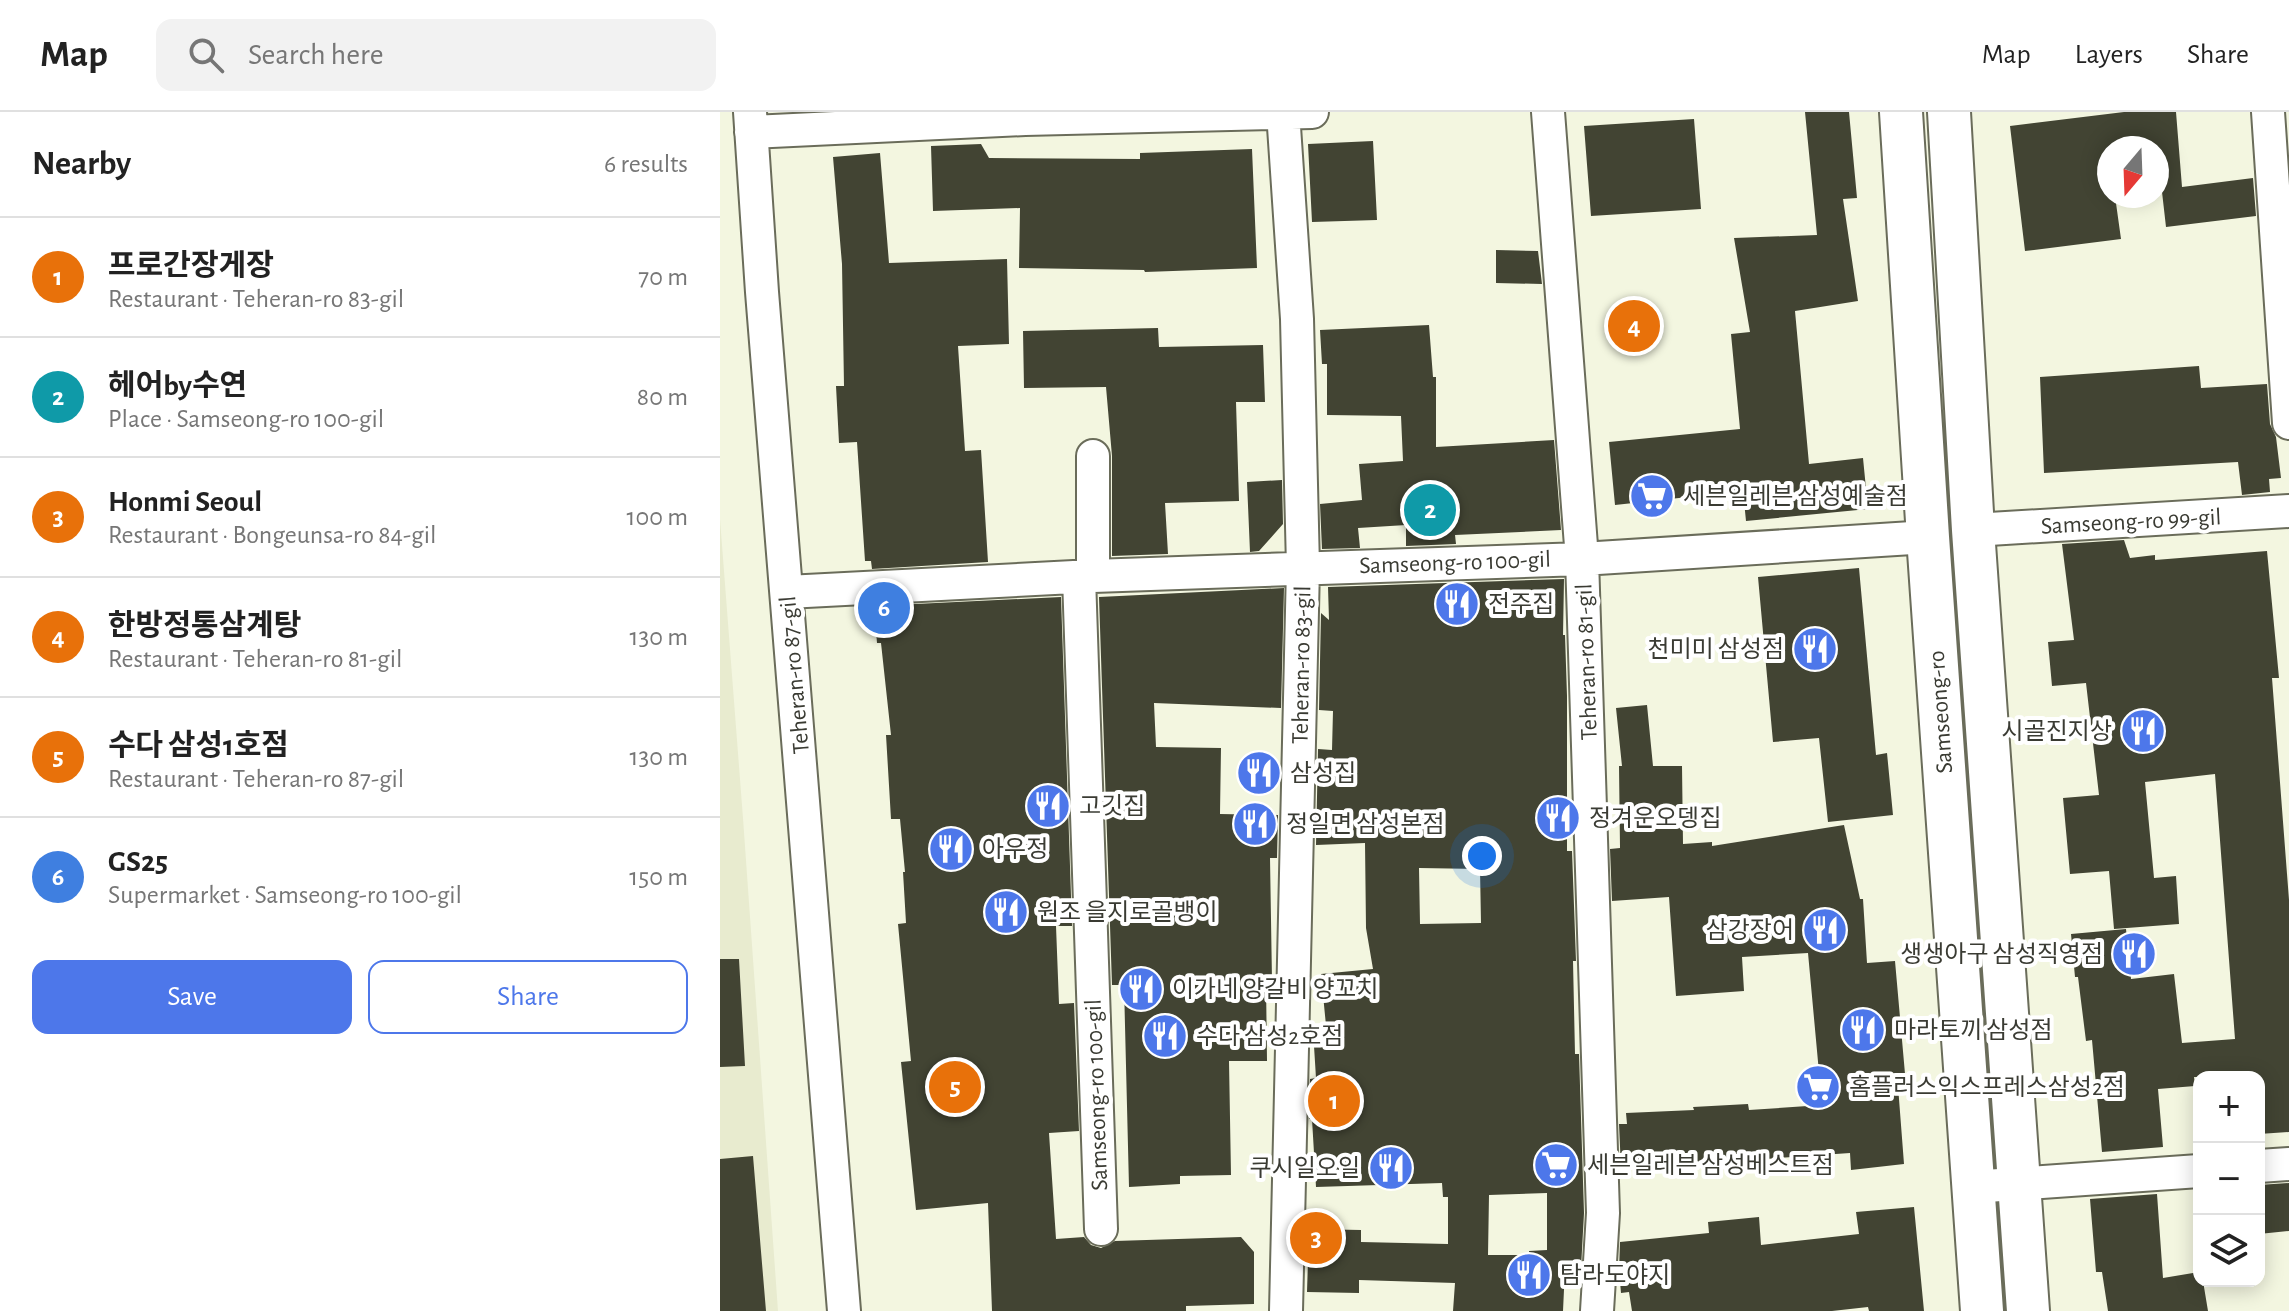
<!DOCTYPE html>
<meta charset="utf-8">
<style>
:root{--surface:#fff;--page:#f2f2f2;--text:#222;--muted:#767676;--line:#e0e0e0;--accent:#4d77ea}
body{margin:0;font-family:"Alegreya Sans","Noto Sans KR",sans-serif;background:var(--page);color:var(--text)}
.controls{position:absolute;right:24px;bottom:24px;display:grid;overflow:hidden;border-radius:16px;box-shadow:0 4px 20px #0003}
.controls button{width:72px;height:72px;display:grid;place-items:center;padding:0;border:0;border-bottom:2px solid var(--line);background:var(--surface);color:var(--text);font:40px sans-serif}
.compass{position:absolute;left:1377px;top:24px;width:72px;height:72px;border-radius:50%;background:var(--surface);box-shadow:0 4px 20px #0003;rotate:199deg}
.you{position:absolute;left:762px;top:744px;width:28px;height:28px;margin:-20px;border:6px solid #fff;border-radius:50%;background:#1a73e8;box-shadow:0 0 0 12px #1a73e833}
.badge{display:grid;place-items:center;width:52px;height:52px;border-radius:50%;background:var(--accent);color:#fff;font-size:26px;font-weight:700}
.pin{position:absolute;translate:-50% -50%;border:4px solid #fff;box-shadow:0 2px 8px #0006}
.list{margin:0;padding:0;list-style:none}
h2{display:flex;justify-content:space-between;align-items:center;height:104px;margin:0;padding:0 32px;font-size:34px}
h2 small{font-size:26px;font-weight:400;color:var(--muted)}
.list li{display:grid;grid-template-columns:52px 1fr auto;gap:24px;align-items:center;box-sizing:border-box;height:120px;padding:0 32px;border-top:2px solid var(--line)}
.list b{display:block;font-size:30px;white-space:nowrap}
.list p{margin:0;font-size:26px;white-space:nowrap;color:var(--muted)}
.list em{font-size:26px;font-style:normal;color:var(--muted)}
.actions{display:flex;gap:16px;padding:24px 32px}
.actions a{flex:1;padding:18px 0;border:2px solid var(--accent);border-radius:16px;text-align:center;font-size:28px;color:var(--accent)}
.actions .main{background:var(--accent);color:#fff}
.icon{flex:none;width:44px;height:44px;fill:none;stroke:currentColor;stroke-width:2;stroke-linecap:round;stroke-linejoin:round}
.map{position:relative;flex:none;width:1569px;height:1199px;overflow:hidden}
header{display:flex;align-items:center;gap:48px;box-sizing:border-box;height:112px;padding:0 40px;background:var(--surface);border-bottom:2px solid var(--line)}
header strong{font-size:38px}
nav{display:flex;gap:44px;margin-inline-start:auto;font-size:28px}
.search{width:560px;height:72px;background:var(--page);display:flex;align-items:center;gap:20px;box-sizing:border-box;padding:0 28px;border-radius:16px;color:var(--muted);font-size:30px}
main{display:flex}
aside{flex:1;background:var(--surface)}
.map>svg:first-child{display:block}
</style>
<header>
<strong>Map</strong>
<div class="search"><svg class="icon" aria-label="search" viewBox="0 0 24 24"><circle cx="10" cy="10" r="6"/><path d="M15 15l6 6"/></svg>Search here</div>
<nav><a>Map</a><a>Layers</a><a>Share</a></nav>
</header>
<main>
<aside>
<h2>Nearby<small>6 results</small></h2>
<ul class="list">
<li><span class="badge" style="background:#e8710a">1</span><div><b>프로간장게장</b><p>Restaurant · Teheran-ro 83-gil</p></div><em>70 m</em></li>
<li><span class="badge" style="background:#0f9aa8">2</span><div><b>헤어by수연</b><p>Place · Samseong-ro 100-gil</p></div><em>80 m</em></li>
<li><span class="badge" style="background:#e8710a">3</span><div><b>Honmi Seoul</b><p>Restaurant · Bongeunsa-ro 84-gil</p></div><em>100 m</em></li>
<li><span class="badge" style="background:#e8710a">4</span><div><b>한방정통삼계탕</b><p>Restaurant · Teheran-ro 81-gil</p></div><em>130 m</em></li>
<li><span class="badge" style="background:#e8710a">5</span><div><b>수다 삼성1호점</b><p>Restaurant · Teheran-ro 87-gil</p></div><em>130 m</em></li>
<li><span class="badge" style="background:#3f7fe0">6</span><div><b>GS25</b><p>Supermarket · Samseong-ro 100-gil</p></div><em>150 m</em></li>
</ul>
<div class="actions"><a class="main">Save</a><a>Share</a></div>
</aside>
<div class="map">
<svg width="1569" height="1199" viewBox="0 0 1569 1199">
<rect width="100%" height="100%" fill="#f3f6e0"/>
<path fill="#e8ebcf" d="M0,407L23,706L58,1199H0Z"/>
<path fill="#424433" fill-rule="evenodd" d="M1085,0H1129L1137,86L1123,87L1138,189L1075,199L1089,352L1143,346L1148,397L1026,409L1023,379L895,393L889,330L1020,317L1011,222L1030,220L1014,126L1097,123Z
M1404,0H1456L1462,75L1533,66L1536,104L1446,115L1437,36H1389V84H1395L1401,127L1305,139L1290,14Z
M974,7L981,97L871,104L864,14Z
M653,29L657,108L592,110L588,32Z
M261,32L269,46L420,47V41L532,37L537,156L425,160L424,158L299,156L300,96L213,99L211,34Z
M160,41L169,151L287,147L289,232L238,234L245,339L261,338L268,450L152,457L151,449H145L137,330L119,331L116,274H124L122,152L113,45Z
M776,138L818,139L822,172L776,171Z
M709,213L713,265H716V335L834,328L841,418L735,423L736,432L686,434V413L638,416L640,436L602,437L600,392L642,388L639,352L683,349L681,304L607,303V252H602L600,218Z
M438,216L439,235L543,233L545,290H516L519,389L445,391L448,442L392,444V344L386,275L304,276L303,219Z
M1479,254L1481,276L1547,272L1550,312L1556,325L1561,366L1549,367L1550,380L1522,383L1518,350L1324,361L1320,265Z
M562,368L563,412L539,439L530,440L527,370Z
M1404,428L1410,446L1435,443V448L1547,439L1559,566H1552L1569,788V1020L1539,1022V965H1474L1475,974L1438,977L1443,1035L1382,1040L1372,928L1366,929L1358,865H1355L1351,822L1406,817L1411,867L1454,862L1462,931L1515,927L1495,662L1425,670L1434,766L1456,764L1459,812L1394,817L1389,759L1350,762L1343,686L1379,683L1366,571L1332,574L1328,530L1354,528L1342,432Z
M1139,456L1156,643L1167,641L1173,703L1108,710L1099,626L1053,630L1038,465Z
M844,467L843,523H845L847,584V739H852L856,849H853L855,942H859L864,1101L861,1156H845L843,1199H733L735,1171L639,1168V1181L587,1180L589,1117L641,1118V1130L728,1132V1085H723L722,1071L596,1075L592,1007H589L590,967L596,966L594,934H608L601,862L653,857L646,816L645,731L596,733L598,637L612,638L613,599L599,598L601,501L609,508L608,475ZM699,756L760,757L761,811L700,812ZM827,1081V1138L809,1139V1143H768L769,1083Z
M564,476L561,596L434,591L436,635L501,636L500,702L558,703L557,746H550L552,869H546L547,949H509L511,1063L460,1064V1072L409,1075L404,873H392L379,485Z
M341,485L352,814H336L339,892L354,891L359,1019L329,1021L336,1127L364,1125L371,1133L381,1136L395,1129L521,1125L534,1140V1192L466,1194V1199H272L268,1091L196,1098L181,950L191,949L178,812L186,811L183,760H185L180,707H171L166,623H171L161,531H157L154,494Z
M927,593L933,654H962L963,732L992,730V734L1124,713L1140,787H1143L1147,851L1175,849L1186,973L1178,974L1184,1052L1131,1058L1130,1041L901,1057L899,1012H907L906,1001L974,998L973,995L1028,992L1029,998L1102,993L1088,841L1022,845L1024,879L956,884L949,785L892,789L890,737L900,736L899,654H902L896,596Z
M0,847H19L25,954L0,955Z
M33,1044L46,1199H0V1047Z
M1569,1071V1119L1539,1122V1073Z
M1437,1082L1443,1166L1479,1160V1169H1483L1488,1199H1388L1382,1160H1376L1370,1087Z
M1194,1095L1204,1199H1149L1148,1195L1112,1199H912L909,1180L901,1181L899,1158L900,1130L989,1121L988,1110L1039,1105L1041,1133L1139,1122L1136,1100Z"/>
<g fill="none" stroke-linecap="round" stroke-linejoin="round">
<g stroke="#6a6c5a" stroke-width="36">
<path id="minor" d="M30,0L42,180L124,1199
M563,0L577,207L583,455L566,1199
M828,0L862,447L883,1101L877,1199
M1548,0L1569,311
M31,20L305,7L592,0
M373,344V464
M1253,418L1569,399
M359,465L381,1117
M67,480L373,464L862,447L1208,425
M1539,1054L1569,1052
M1252,1075L1479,1059"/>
</g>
<g stroke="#6a6c5a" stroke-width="46">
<path id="major" d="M1181,0L1208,425L1262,1199
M1229,0L1253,418L1308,1199"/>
</g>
<use href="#minor" stroke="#fff" stroke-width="32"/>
<use href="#major" stroke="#fff" stroke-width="42"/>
</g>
<defs>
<g id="supermarket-disc" transform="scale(2.3)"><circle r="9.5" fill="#4d77ea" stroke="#fff"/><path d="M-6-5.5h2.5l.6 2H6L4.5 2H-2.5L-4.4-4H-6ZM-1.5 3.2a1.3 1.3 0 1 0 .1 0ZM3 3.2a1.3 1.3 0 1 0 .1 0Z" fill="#fff"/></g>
<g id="restaurant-disc" transform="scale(2.3)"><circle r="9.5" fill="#4d77ea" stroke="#fff"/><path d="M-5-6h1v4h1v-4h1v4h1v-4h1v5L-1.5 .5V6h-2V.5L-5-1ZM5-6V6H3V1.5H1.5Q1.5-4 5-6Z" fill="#fff"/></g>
</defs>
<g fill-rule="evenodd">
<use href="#supermarket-disc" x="932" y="384"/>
<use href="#restaurant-disc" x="737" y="492"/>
<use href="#restaurant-disc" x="1095" y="537"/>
<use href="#restaurant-disc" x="1423" y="619"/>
<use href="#restaurant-disc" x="539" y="661"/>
<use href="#restaurant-disc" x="328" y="694"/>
<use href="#restaurant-disc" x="838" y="706"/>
<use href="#restaurant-disc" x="535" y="712"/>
<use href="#restaurant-disc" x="231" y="737"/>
<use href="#restaurant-disc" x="286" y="800"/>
<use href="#restaurant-disc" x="1105" y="818"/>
<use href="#restaurant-disc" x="1414" y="842"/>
<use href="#restaurant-disc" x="421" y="877"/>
<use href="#restaurant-disc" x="1143" y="918"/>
<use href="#restaurant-disc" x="445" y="924"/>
<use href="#supermarket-disc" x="1098" y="975"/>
<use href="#supermarket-disc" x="836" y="1053"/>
<use href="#restaurant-disc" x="671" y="1056"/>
<use href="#restaurant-disc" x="809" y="1163"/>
</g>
<g text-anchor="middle" stroke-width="8" stroke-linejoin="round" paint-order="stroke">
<g font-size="24" fill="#3a3b33" stroke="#fff" text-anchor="start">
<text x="963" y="392">세븐일레븐 삼성예술점</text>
<text x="768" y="500">전주집</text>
<text x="1064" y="545" text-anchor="end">천미미 삼성점</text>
<text x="1392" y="627" text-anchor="end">시골진지상</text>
<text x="570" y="669">삼성집</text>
<text x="359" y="702">고깃집</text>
<text x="869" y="714">정겨운오뎅집</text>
<text x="566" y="720">정일면 삼성본점</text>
<text x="262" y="745">아우정</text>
<text x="317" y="808">원조 을지로골뱅이</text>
<text x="1074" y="826" text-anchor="end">삼강장어</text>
<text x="1383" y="850" text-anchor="end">생생아구 삼성직영점</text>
<text x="452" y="885">이가네 양갈비 양꼬치</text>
<text x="1174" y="926">마라토끼 삼성점</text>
<text x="476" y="932">수다 삼성2호점</text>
<text x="1129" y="983">홈플러스익스프레스삼성2점</text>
<text x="867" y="1061">세븐일레븐 삼성베스트점</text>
<text x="640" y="1064" text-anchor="end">쿠시일오일</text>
<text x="840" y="1171">탐라도야지</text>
</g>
<g font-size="24" fill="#3a3b33" stroke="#fff">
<text transform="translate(1411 409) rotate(-3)" y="8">Samseong-ro 99-gil</text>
<text transform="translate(735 450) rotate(-2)" y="8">Samseong-ro 100-gil</text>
<text transform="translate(866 550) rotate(-92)" y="8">Teheran-ro 81-gil</text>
<text transform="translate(581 553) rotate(-89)" y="8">Teheran-ro 83-gil</text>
<text transform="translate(74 563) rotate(-95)" y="8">Teheran-ro 87-gil</text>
<text transform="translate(1220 600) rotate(-94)" y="8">Samseong-ro</text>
<text transform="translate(376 983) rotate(-92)" y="8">Samseong-ro 100-gil</text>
</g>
</g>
</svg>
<div class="controls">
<button>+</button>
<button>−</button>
<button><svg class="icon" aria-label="layers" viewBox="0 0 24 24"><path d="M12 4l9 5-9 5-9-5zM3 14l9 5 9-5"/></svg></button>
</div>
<svg class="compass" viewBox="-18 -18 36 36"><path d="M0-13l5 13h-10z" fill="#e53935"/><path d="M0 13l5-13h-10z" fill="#767676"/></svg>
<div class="you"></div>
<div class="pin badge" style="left:614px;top:989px;background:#e8710a">1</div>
<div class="pin badge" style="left:710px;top:398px;background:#0f9aa8">2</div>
<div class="pin badge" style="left:596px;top:1126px;background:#e8710a">3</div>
<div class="pin badge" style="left:914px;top:214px;background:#e8710a">4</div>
<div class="pin badge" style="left:235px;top:975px;background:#e8710a">5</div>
<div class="pin badge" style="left:164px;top:496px;background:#3f7fe0">6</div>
</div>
</main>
